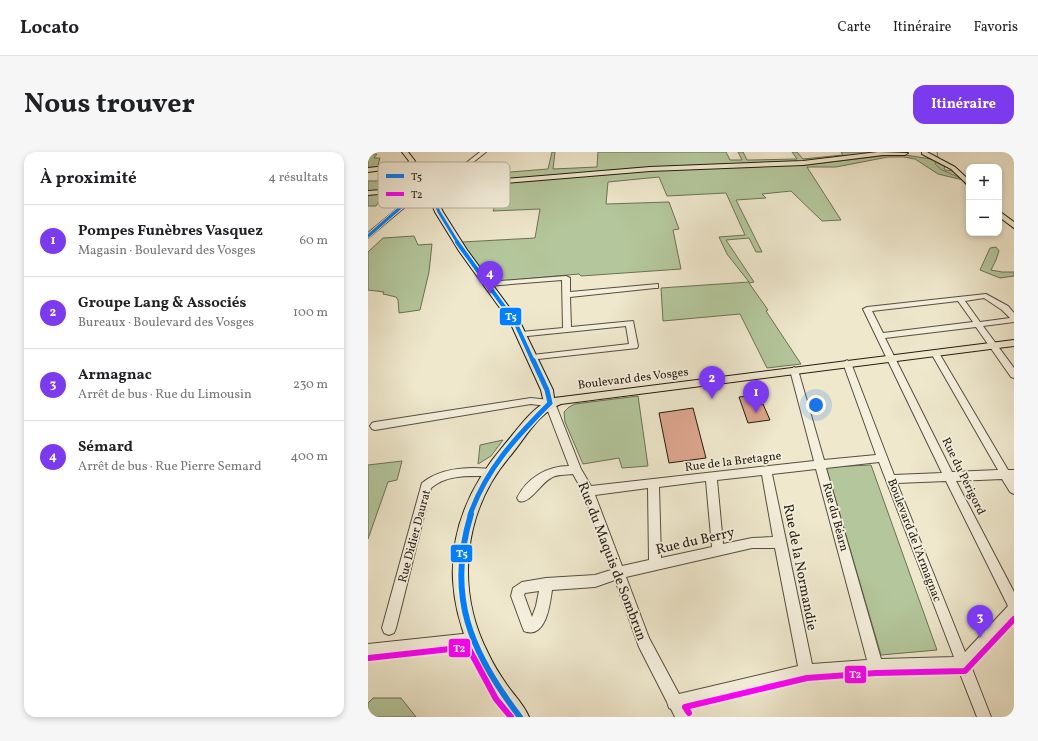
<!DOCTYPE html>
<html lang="fr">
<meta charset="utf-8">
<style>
:root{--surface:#fff;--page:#f6f6f6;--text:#202124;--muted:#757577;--line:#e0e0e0;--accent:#7c3aed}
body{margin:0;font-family:Vollkorn,serif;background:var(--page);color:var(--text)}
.controls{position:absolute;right:12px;top:12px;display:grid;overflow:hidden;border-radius:8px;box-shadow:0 2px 6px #0003}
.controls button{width:36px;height:36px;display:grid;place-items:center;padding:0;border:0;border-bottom:1px solid var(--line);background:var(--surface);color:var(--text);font:20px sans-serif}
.you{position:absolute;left:448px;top:253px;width:14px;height:14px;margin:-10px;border:3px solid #fff;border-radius:50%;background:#1a73e8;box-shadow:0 0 0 6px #1a73e833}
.badge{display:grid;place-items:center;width:26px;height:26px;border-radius:50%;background:var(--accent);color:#fff;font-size:13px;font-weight:700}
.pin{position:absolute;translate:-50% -33px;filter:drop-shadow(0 1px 2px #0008)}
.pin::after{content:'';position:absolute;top:21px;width:14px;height:12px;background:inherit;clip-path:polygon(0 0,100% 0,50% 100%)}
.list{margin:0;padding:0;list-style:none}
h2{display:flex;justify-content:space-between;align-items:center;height:52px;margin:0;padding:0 16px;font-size:17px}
h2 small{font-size:13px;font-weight:400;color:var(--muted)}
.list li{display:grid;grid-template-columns:26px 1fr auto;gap:12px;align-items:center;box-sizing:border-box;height:72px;padding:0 16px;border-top:1px solid var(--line)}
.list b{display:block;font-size:15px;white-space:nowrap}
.list p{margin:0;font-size:13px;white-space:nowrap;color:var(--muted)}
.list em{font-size:13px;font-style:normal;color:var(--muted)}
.map{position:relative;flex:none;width:646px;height:565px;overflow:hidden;border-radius:12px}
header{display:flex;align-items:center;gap:24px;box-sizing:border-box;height:56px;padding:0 20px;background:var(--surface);border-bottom:1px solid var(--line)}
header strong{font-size:19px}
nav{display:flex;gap:22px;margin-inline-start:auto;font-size:14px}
.intro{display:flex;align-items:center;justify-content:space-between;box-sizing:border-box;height:96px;padding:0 24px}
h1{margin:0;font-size:28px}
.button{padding:10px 18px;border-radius:12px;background:var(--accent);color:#fff;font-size:14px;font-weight:700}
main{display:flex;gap:24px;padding:0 24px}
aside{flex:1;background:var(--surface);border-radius:12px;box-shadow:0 2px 6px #0003}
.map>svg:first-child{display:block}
</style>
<header>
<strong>Locato</strong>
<nav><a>Carte</a><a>Itinéraire</a><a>Favoris</a></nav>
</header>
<div class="intro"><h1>Nous trouver</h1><a class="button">Itinéraire</a></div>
<main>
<aside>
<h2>À proximité<small>4 résultats</small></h2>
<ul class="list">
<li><span class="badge">1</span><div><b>Pompes Funèbres Vasquez</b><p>Magasin · Boulevard des Vosges</p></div><em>60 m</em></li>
<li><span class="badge">2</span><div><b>Groupe Lang &amp; Associés</b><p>Bureaux · Boulevard des Vosges</p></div><em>100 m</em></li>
<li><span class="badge">3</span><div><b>Armagnac</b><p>Arrêt de bus · Rue du Limousin</p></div><em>230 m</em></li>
<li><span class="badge">4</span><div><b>Sémard</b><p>Arrêt de bus · Rue Pierre Semard</p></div><em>400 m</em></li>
</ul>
</aside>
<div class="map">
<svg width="646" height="565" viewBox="0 0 646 565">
<rect width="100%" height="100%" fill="#efe8cd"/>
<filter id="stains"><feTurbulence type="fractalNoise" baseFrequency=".005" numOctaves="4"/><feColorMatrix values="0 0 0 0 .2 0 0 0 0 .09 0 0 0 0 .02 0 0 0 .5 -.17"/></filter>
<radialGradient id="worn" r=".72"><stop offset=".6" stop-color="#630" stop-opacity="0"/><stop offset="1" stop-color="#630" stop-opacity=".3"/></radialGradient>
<path fill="#b4c79c" stroke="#6c7156" d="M184,0H187L185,17L229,15L230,0H358L362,8H374L370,0H375L379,8H383L429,7L424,0H429L435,7L475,3L473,0H519L430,10L304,14L89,32L91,28L128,25L130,21L180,17Z
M0,2H9L6,6H12L10,13L36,11L0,17Z
M531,2L563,7L578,14L576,16L577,18L586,19L595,28L570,22L547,7L536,5H520L468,15H439L473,68L454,69L423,39L394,42L398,46L368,48L394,100H388L381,86L358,88L386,130L381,131L400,158L398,159L433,212L399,216L372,162L295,169L293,136L381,130L359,102L351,85L377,83L358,41L299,44L291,25L240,30L238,52L301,50L311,77L305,78L313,117L213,124L211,122L122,130L94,90L167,86L172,57L125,59L134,38L70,42L76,36L299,17L437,13Z
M0,29H15L13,33L20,32L23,35L55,32L54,34L0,39Z
M49,38L47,41L15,43L8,54H0V42Z
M46,84L50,93L64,92L61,120L52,158L31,161L30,148L28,145L15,142L16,140L0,138V100L15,86Z
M628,95L631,99L628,108L623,118L634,120H646V124L632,126L612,118L622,96Z
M270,244L280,314L254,316L251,306L215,312L197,270L196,260L201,255L207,252Z
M135,288L123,304L110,312L112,293Z
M34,309L29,328L20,330L0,387V313Z
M503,313L569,498L513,503L458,315Z
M5,546H33L48,565H0V551Z"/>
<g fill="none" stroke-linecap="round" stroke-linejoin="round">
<path stroke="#6d7c7b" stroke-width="1" d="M569,0L570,5
M568,9L567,12L574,18L592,26L601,36
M631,64L646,77"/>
</g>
<path fill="#dda68e" stroke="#231b11" d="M381,244L385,254L395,252L402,268L380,271L371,245Z
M325,256L338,306L301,311L291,261Z"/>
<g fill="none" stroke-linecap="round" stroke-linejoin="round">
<path stroke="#c6bfa7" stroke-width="7" stroke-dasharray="7 3.5" stroke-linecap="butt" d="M51,36L75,34"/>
<g stroke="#564e40" stroke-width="2">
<path id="minor" d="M112,0H118L65,42H61V40Z
M50,39L55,40L0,86V81Z
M198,124L202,126V140L290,132V136H287L202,145L203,175L265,169L270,194L269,196L161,208L160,206L164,203L261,192L258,174L150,185L149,183L150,181L153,180L195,176L194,128L119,134L115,132L119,130Z
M618,142L640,154L646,161V170L615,174L646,216V226L643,225L608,175L517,186L584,320L630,318L563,201L567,198L571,201L640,318H646V342L642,340L634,327L588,329L646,440V467L603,514L623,565H609L591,519L508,521L438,526L318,555L322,565H307L303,557L301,556L299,550L271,495L247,428L227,435L184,438C182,452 178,488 156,479L154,474L143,444L145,436L154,430L178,426L227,423L243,418L215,340L205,322C198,323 189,322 183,326C173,331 161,353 151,349L149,346C159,326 179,314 201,314L178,254L163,252L7,278L4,277L2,274L4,271L7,270L163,246L182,248L187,251L213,317L223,334L446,309L422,218L426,215L430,218L456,308L508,303L475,211L479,208L483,211L526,323L574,321L495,157L499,155ZM616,146L634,158L642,166L612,170L597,149ZM590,149L605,170L515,181L504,159ZM511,310L586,505L513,507L458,316ZM448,317L499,508L444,512L404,322ZM394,323L405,385L384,386L355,392L349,328ZM338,329L344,395L293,406L291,335ZM578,329L640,454L597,500L529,331ZM280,336L281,408L254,414L227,343ZM384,396H407L430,514L311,542L281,486L258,425ZM171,439L168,454L164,465L156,443L157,441Z
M106,316L126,317L127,320L126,323L122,324C101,324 79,322 63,336L28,476L26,481L21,483L16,481L14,476L54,331C69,319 87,316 106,316Z
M104,481L109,483L111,488L109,493L104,495L0,506V492Z"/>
</g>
<g stroke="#231b11" stroke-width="2">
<path id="major" d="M34,0H40L47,9L45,12C54,16 58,24 61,33L60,35L66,41L75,60L99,98L152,170L185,238L186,246L646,188V194L193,252C170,261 158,285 143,303C95,358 87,437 120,501C125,512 132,523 139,533C146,543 156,553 161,565H141C75,474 59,383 137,292C149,278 160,261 176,251L173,238L142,170L91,99L67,60L60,42L56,40L54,41H50V38L0,43V39L54,35L55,33L49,21L40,13L39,12L41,9Z
M510,0L540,1L537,3H515L435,13L282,19L75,36L72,34L75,32L282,15L435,9Z
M554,0H559L587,15L601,28V34L583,17L554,2Z
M36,12L39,14L38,15L0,20V16Z
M631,59L646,70V76L631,65Z"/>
</g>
<use href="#minor" fill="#f5f0de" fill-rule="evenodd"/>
<use href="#major" fill="#efe8cd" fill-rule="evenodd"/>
<g stroke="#f5f0de" stroke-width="4.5">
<path id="bus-1-far3" d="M56,36L63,41L71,60L90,91
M0,84L58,33L51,19L44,14"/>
</g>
<g stroke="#f5f0de" stroke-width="6">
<path id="bus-1-far2" d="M89,90L147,170L165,209"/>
</g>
<g stroke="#f5f0de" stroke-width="8">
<path id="bus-1-far1" d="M165,208L179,238L182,251
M102,363C118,317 148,285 182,251"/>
</g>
<g stroke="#f5f0de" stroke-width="10">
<path id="bus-1" d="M103,362C78,444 103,501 152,565"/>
</g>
<g stroke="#f5f0de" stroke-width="10">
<path id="bus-2" d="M1,506L100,495L128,547L143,565
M321,561L317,555L439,526L508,521L597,519L646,467"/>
</g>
<use href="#bus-1-far3" stroke="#0080ff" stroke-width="3"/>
<use href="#bus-1-far2" stroke="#0080ff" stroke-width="4"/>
<use href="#bus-1-far1" stroke="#0080ff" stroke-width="5"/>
<use href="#bus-1" stroke="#0080ff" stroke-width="6"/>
<use href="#bus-2" stroke="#f0f" stroke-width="6"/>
</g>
<g text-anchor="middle" stroke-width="3.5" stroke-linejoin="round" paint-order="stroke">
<g font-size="12" fill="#231b11" stroke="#f5f0de">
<text transform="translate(265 226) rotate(-7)" y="4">Boulevard des Vosges</text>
<text transform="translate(365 309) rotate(-7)" y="4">Rue de la Bretagne</text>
<text transform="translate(596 324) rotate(64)" y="4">Rue du Périgord</text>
<text transform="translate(468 365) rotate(75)" y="4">Rue du Béarn</text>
<text transform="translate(46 384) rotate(-75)" y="4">Rue Didier Daurat</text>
<text transform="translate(547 388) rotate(69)" y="4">Boulevard de l'Armagnac</text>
</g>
<g font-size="14" fill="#231b11" stroke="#f5f0de">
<text transform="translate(327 388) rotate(-13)" y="5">Rue du Berry</text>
<text transform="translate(245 409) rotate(69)" y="5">Rue du Maquis de Sombrun</text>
<text transform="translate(433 415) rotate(79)" y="5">Rue de la Normandie</text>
</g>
</g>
<rect x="10" y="10" width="132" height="46" rx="6" fill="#f5f0de" stroke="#b6b0a0" stroke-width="1"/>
<rect x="18" y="22" width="18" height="4" fill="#0080ff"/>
<rect x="18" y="40" width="18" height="4" fill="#f0f"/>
<g font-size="11" fill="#231b11">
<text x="43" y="28">T5</text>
<text x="43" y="46">T2</text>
</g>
<g stroke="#f5f0de" stroke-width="1.5">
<rect x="131" y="155" width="23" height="19" rx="4" fill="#0080ff"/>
<rect x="82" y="392" width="23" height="19" rx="4" fill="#0080ff"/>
<rect x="80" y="486" width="23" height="20" rx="4" fill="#f0f"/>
<rect x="476" y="513" width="23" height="19" rx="4" fill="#f0f"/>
</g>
<g font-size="11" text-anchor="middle" font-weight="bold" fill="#fff">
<text x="143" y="168">T5</text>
<text x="94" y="405">T5</text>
<text x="91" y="500">T2</text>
<text x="487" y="526">T2</text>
</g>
<rect width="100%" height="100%" filter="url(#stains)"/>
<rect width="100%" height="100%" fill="url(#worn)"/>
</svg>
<div class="controls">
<button>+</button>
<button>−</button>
</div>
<div class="you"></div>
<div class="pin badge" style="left:388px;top:261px">1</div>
<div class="pin badge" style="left:344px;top:247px">2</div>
<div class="pin badge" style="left:612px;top:486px">3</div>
<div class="pin badge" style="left:122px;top:142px">4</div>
</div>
</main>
